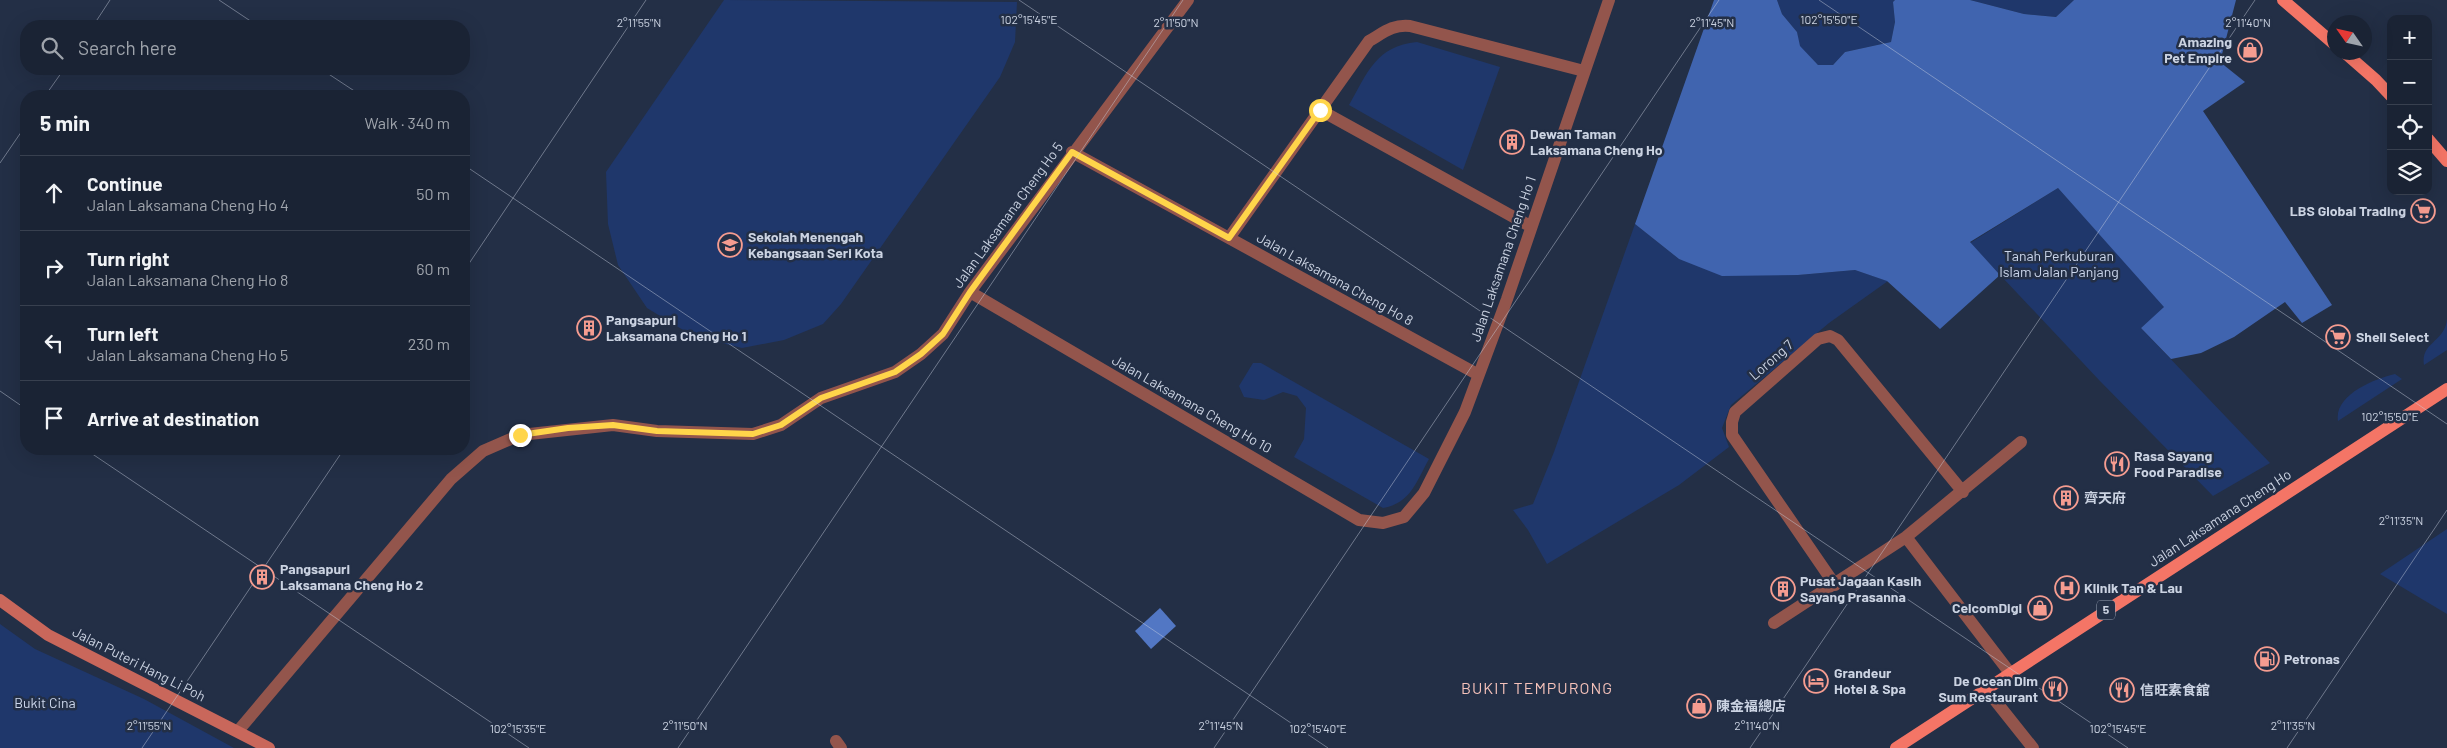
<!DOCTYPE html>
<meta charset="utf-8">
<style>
:root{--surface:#1a2334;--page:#232b3c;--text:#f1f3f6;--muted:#9fa4ac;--line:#38404f}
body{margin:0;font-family:Barlow,"Noto Sans SC",sans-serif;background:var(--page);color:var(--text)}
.controls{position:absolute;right:15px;top:15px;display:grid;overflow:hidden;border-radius:10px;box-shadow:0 5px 20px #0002}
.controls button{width:45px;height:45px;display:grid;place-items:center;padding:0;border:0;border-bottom:1px solid var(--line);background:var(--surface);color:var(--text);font:25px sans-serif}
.compass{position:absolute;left:2327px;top:15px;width:45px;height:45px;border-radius:50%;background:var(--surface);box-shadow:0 5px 20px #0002;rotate:304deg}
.stop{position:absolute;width:15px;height:15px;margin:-11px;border:4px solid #ffd54a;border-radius:50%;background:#fff}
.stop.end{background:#ffd54a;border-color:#fff;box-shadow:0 1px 5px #0008}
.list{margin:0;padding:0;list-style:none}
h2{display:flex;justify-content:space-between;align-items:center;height:65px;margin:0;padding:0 20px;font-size:21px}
h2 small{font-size:16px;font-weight:400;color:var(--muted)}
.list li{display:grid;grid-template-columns:32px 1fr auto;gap:15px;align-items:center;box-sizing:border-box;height:75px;padding:0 20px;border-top:1px solid var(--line)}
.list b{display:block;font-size:19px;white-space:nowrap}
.list p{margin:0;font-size:16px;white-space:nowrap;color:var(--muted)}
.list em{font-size:16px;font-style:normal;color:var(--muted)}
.icon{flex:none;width:28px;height:28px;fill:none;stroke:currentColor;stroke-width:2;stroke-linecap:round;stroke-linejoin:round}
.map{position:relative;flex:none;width:2447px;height:748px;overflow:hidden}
.search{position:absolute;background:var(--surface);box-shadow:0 5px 20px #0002;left:20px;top:20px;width:450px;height:55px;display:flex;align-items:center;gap:12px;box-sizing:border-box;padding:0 18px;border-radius:20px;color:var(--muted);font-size:19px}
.panel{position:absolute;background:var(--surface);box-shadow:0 5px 20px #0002;left:20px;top:90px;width:450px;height:365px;border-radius:20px}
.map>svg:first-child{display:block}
</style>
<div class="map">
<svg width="2447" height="748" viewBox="0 0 2447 748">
<rect width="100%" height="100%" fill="#232f46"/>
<path fill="#1f376b" d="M724,0L1017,2L1015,42L1000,77L841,304L823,324L784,340L742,348L693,336L647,308L618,265L608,224L606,172Z
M1777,0H1895L1893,2L1895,22L1891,42L1845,52L1833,65H1818L1799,46L1797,32L1782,14Z
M1970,0H2074L2056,17L2024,14Z
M1417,42L1500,67L1463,170L1349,105C1368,72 1376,46 1417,42Z
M2058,188L2165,307L2141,328L2270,463L2213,496L2099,380L1970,243Z
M1635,224L1679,259L1798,275L1855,270L1888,281L1829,323L1731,405L1722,428L1729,447L1679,485L1547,564L1528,530L1513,510L1533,504L1554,452Z
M2447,318V350L2424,365C2420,342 2446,342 2447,318Z
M1253,363H1261L1429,459C1416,482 1411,503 1383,508L1294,457L1304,439L1306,408L1297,396L1283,392L1264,400L1244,397L1239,386Z
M2395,374L2402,379L2338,421C2334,395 2374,379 2395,374Z
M2447,529V614L2380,574Z
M0,624L35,649L144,699L234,748H0Z"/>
<path fill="#4064af" d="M1714,0H1777L1782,14L1797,32L1800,46L1818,65H1833L1845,52L1891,42L1895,22L1893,2L1895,0H1970L2024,14L2056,17L2074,0H2236L2220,62L2245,82L2203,111L2332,305L2302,323L2285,302L2234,337L2201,353L2171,359L2141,328L2164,307L2058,188L1970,242L2000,275L1940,329L1887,281L1855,270L1798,275L1722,276L1679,259L1635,224Z"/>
<path fill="#5277c4" d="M1160,608L1176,626L1151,649L1135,631Z"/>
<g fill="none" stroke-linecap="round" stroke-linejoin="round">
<path stroke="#93554c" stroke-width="12" d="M1320,110L1530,226
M1072,152L1477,374
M1229,238L1369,41C1383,33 1393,24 1410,26L1584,71
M970,292L1359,520L1383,523L1404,517L1424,493L1465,412L1507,299L1609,0
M1906,537L2010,673
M1835,585L1732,435V422L1735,412L1818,339L1830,336L1838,340L1963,492
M1774,623L1906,537L2021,442
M1986,689L2033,748
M238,731L451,479L483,451L520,435L613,425L657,431L753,434L781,425L821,398L895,372L921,354L943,334L970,292L1188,0
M836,741L841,748"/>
<path stroke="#c9675b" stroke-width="12" d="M0,600L48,635L269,748"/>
<path stroke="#f47566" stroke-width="12" d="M2283,0L2334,44
M2344,52L2376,80L2391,96
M2428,139L2447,161
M1896,748L2447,389"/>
</g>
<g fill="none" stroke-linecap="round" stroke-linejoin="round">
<path stroke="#ffd54a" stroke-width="6" d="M520,435L568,428L613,425L657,431L753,434L781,425L821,398L895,372L921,354L943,334L970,292L1072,152L1229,238L1320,110"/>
</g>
<path fill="none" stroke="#cbd3e2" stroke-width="1" stroke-opacity="0.45" d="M219,0L258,26M1019,0L2128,748M1819,0L2447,424M93,26L110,0M321,69L362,96M45,96L64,69M0,163L26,125M464,165L1328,748M464,271L646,0M0,391L26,409M85,449L529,748M142,748L344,449M678,748L1183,0M1214,748L1719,0M1750,748L2255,0M2287,748L2447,510"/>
<defs>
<g id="shop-ring" transform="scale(1.25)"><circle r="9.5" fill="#232f46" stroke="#f59c90" stroke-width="1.5"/><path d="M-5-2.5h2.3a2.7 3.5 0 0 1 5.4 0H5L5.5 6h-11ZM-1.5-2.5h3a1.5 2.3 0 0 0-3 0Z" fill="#f59c90"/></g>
<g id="building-ring" transform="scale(1.25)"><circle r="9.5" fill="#232f46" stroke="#f59c90" stroke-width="1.5"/><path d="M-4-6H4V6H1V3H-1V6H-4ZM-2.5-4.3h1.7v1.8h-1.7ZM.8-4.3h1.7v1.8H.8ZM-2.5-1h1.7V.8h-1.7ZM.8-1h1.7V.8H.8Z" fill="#f59c90"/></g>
<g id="supermarket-ring" transform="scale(1.25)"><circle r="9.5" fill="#232f46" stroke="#f59c90" stroke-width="1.5"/><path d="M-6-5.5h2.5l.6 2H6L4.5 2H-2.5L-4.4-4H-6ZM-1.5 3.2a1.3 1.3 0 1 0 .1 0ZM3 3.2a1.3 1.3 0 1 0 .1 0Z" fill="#f59c90"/></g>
<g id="school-ring" transform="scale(1.25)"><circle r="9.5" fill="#232f46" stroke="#f59c90" stroke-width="1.5"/><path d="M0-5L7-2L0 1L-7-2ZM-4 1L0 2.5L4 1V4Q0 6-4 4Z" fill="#f59c90"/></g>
<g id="restaurant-ring" transform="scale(1.25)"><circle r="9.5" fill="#232f46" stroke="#f59c90" stroke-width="1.5"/><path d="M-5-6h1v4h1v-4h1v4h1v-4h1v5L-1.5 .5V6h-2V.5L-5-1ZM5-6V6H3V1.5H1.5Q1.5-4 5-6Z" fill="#f59c90"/></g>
<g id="hospital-ring" transform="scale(1.25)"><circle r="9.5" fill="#232f46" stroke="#f59c90" stroke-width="1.5"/><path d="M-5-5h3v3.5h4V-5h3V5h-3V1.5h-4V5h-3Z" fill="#f59c90"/></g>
<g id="fuel-ring" transform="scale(1.25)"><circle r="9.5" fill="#232f46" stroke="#f59c90" stroke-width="1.5"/><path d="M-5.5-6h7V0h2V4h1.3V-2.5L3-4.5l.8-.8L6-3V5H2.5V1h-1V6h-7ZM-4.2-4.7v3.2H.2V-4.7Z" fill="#f59c90"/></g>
<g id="hotel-ring" transform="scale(1.25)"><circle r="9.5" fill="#232f46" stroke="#f59c90" stroke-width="1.5"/><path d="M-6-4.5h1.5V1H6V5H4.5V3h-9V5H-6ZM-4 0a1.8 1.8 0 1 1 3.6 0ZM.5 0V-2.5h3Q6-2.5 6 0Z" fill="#f59c90"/></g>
</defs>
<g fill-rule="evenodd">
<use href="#shop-ring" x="2250" y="50"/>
<use href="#building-ring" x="1512" y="142"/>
<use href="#supermarket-ring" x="2423" y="211"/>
<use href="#school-ring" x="730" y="245"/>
<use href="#building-ring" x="589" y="328"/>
<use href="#supermarket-ring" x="2338" y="337"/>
<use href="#restaurant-ring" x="2117" y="464"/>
<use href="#building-ring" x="2066" y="498"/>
<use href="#building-ring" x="262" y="577"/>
<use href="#hospital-ring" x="2067" y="588"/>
<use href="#building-ring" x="1783" y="589"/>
<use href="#shop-ring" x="2040" y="608"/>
<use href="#fuel-ring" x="2267" y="659"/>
<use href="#hotel-ring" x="1816" y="681"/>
<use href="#restaurant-ring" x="2055" y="689"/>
<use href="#restaurant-ring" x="2122" y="690"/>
<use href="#shop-ring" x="1699" y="706"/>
</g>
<g text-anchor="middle" stroke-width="5" stroke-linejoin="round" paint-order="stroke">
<rect fill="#232f46" stroke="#99a2b3" stroke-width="1" x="2097" y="600.5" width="18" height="19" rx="4"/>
<g font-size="12" font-weight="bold" fill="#cbd3e2">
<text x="2106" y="614">5</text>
</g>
<g font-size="14" font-weight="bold" fill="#cbd3e2" stroke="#232f46" text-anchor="start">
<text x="2232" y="47" text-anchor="end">Amazing<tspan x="2232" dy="16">Pet Empire</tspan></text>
<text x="1530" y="139">Dewan Taman<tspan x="1530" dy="16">Laksamana Cheng Ho</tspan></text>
<text x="2406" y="216" text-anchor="end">LBS Global Trading</text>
<text x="748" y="242">Sekolah Menengah<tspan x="748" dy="16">Kebangsaan Seri Kota</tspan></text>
<text x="606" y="325">Pangsapuri<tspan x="606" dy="16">Laksamana Cheng Ho 1</tspan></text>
<text x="2356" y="342">Shell Select</text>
<text x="2134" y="461">Rasa Sayang<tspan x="2134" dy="16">Food Paradise</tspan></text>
<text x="2084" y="503">齊天府</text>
<text x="280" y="574">Pangsapuri<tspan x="280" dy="16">Laksamana Cheng Ho 2</tspan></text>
<text x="1800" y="586">Pusat Jagaan Kasih<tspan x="1800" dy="16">Sayang Prasanna</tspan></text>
<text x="2084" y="593">Klinik Tan &amp; Lau</text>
<text x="2022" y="613" text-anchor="end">CelcomDigi</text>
<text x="2284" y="664">Petronas</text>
<text x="1834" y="678">Grandeur<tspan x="1834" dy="16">Hotel &amp; Spa</tspan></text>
<text x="2038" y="686" text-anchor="end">De Ocean Dim<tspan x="2038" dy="16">Sum Restaurant</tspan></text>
<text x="2140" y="695">信旺素食舘</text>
<text x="1716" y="711">陳金福總店</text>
</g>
<g font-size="14" fill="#cbd3e2" stroke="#232f46">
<text transform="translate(1008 215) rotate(-54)" y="5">Jalan Laksamana Cheng Ho 5</text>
<text transform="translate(1503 259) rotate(-71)" y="5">Jalan Laksamana Cheng Ho 1</text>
<text transform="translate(1335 279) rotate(29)" y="5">Jalan Laksamana Cheng Ho 8</text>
<text transform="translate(1771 360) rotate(-41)" y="5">Lorong 7</text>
<text transform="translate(1192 404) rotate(30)" y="5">Jalan Laksamana Cheng Ho 10</text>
<text transform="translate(2220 518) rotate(-33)" y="5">Jalan Laksamana Cheng Ho</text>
<text transform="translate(139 664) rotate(27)" y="5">Jalan Puteri Hang Li Poh</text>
</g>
<g font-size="14" fill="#ccd7ec" stroke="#232f46">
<text x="2059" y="261">Tanah Perkuburan<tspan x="2059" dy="16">Islam Jalan Panjang</tspan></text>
<text x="45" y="708">Bukit Cina</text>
</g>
<g font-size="16" letter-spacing="1" fill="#f5c2ba" stroke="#232f46">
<text x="1537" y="694">BUKIT TEMPURONG</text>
</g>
</g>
<g font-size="12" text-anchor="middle" fill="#cbd3e2" stroke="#232f46" stroke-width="5" stroke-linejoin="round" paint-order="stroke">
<text x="1029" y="24">102°15'45"E</text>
<text x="1829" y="24">102°15'50"E</text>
<text x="639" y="27">2°11'55"N</text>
<text x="1176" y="27">2°11'50"N</text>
<text x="1712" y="27">2°11'45"N</text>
<text x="2248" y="27">2°11'40"N</text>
<text x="2390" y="421">102°15'50"E</text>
<text x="2401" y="525">2°11'35"N</text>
<text x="149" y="730">2°11'55"N</text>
<text x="685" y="730">2°11'50"N</text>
<text x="1221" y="730">2°11'45"N</text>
<text x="1757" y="730">2°11'40"N</text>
<text x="2293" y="730">2°11'35"N</text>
<text x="518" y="733">102°15'35"E</text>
<text x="1318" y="733">102°15'40"E</text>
<text x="2118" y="733">102°15'45"E</text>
</g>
</svg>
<div class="controls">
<button>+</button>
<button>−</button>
<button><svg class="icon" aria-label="locate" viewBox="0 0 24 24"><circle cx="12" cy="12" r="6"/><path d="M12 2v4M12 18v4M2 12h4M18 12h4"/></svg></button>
<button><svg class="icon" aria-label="layers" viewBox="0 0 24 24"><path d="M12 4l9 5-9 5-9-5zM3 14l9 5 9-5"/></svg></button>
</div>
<svg class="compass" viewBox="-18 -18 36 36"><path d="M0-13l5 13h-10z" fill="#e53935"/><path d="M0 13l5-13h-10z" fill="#9fa4ac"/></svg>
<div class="stop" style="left:1320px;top:110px"></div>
<div class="stop end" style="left:520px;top:435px"></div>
<div class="search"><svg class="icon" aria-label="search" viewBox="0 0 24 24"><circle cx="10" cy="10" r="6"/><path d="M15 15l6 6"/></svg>Search here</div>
<section class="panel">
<h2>5 min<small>Walk · 340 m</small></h2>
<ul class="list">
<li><svg class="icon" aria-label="ahead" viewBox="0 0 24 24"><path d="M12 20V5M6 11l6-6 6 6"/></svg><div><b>Continue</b><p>Jalan Laksamana Cheng Ho 4</p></div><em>50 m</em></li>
<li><svg class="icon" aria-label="right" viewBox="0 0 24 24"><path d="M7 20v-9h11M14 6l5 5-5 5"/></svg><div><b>Turn right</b><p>Jalan Laksamana Cheng Ho 8</p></div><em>60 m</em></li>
<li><svg class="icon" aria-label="left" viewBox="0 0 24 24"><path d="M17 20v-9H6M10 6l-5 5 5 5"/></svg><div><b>Turn left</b><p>Jalan Laksamana Cheng Ho 5</p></div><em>230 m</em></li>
<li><svg class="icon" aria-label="arrive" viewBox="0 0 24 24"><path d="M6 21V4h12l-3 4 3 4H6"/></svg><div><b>Arrive at destination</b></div></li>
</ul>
</section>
</div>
